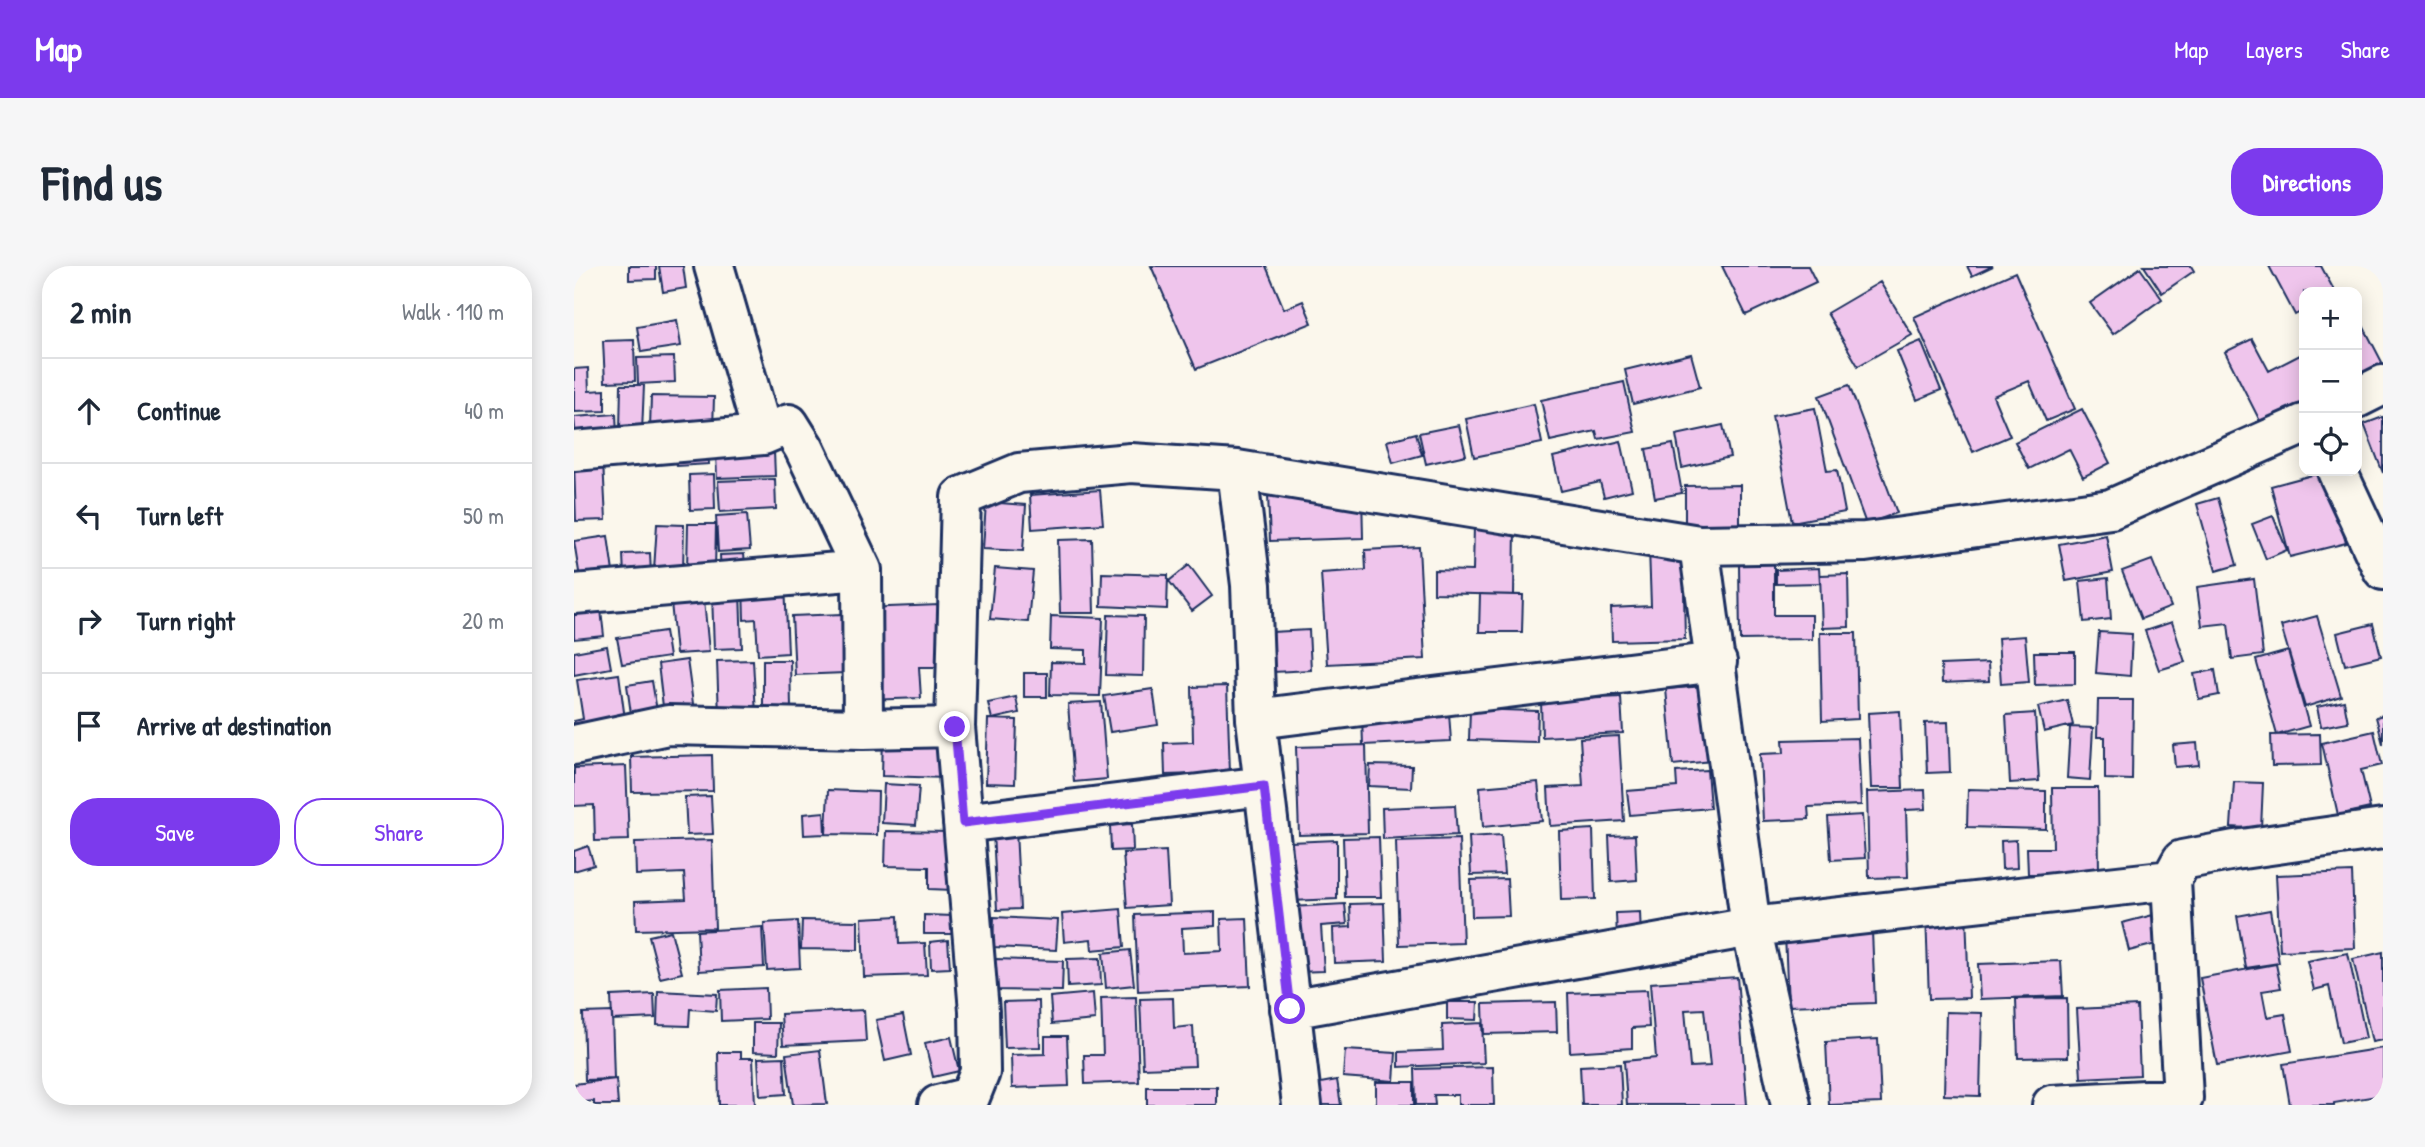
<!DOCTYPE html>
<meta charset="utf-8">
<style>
:root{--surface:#fff;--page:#f6f6f7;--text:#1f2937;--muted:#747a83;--line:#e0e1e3;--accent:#7c3aed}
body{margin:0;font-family:"Patrick Hand",sans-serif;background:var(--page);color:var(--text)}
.controls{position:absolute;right:21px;top:21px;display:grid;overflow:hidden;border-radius:14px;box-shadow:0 4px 18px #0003}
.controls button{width:63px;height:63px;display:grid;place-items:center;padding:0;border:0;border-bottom:2px solid var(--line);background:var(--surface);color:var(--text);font:35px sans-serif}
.stop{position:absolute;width:21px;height:21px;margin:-16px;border:5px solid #7c3aed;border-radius:50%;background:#fff}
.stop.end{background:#7c3aed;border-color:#fff;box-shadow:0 2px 7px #0008}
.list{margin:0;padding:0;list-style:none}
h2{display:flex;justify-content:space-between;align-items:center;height:91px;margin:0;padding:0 28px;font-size:30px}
h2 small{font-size:23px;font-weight:400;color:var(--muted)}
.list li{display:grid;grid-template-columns:46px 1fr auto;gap:21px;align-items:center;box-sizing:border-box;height:105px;padding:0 28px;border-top:2px solid var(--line)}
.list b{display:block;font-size:26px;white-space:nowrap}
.list em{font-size:23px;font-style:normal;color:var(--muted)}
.actions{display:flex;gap:14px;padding:21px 28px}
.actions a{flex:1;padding:16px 0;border:2px solid var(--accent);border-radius:28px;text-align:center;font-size:24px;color:var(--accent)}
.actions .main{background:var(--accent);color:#fff}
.icon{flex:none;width:38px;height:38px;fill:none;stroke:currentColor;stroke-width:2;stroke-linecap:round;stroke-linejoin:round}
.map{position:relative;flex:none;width:1809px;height:839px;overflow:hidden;border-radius:28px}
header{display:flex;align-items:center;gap:42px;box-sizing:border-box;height:98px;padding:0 35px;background:var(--accent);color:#fff}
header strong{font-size:33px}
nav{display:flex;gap:38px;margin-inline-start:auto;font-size:24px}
.intro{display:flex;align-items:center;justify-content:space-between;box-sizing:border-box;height:168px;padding:0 42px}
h1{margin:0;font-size:49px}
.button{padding:18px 32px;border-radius:28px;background:var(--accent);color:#fff;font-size:24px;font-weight:700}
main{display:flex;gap:42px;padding:0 42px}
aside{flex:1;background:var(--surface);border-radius:28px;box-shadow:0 4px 18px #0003}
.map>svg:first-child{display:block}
</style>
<header>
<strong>Map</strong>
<nav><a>Map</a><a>Layers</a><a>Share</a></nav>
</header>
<div class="intro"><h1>Find us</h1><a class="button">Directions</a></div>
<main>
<aside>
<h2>2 min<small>Walk · 110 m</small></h2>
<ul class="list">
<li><svg class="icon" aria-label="ahead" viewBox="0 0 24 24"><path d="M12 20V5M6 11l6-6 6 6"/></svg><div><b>Continue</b></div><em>40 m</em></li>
<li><svg class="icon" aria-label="left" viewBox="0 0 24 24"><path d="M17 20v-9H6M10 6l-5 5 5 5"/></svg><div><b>Turn left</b></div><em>50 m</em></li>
<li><svg class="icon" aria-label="right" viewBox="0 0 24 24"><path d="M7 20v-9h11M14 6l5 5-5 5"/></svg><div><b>Turn right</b></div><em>20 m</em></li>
<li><svg class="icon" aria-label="arrive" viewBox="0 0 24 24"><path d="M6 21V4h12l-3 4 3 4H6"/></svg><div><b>Arrive at destination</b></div></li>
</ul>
<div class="actions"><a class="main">Save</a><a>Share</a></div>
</aside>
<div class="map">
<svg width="1809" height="839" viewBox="0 0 1809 839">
<rect width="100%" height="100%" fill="#fbf7ec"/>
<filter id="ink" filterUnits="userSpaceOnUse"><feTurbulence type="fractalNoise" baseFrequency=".0143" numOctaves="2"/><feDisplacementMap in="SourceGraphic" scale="14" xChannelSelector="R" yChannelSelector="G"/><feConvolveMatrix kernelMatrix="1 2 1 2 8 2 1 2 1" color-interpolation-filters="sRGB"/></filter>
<g filter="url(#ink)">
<path fill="#efc5ec" stroke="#1b2f5e" stroke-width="2" fill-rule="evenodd" d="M55,0H82V13L55,14Z
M85,0H109L112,22L89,26Z
M577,0H692L710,43L729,35L738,57L622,103Z
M1148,0H1234L1242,16L1172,49Z
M1393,0H1419L1398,10Z
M1570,0H1617L1620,5L1588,27Z
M1695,0H1747L1761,26H1730V44L1721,49Z
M1566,2L1588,33L1539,68L1516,37Z
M1441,6L1501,143L1472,155L1455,115L1419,130L1436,170L1399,186L1340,51Z
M1306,16L1338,69L1284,100L1253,47Z
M1783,48L1809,98L1783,111Z
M103,54L107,80L67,86L63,61Z
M1678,73L1695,105L1730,87V137L1688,159L1651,86Z
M60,74L61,115L31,116L29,75Z
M1347,75L1367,124L1343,134L1323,85Z
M1117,88L1126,121L1059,138L1051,104Z
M100,91L101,116L64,118L63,92Z
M14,102L15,125L31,124V145L0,146V103Z
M1050,116L1061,166L1024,173L1022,165L976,175L967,134Z
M47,119H70L68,166L46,165Z
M1275,119L1323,247L1292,258L1245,130Z
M77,130L140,131L139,164L76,162Z
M960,138L968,177L900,191L892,153Z
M1241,142L1253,205L1263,204L1271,246L1218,256L1198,150Z
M1508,143L1536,197L1509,211L1495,183L1455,203L1441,176Z
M42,148L43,170L2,173L0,151Z
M1809,151V207L1790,158Z
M885,159L892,189L852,198L845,167Z
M1149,159L1156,191L1108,202L1102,169Z
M842,167L848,189L819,197L813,175Z
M133,175L135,198L103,200L101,177Z
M1047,175L1058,224L1030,231L1026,216L987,225L979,191Z
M1099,178L1108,227L1081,232L1072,183Z
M200,185L201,210L143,212L142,187Z
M29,195L32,254L2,255L0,197Z
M1753,205L1772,277L1716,291L1697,220Z
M140,208L141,243L116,244L115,209Z
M201,213L202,243L146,246L144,215Z
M1166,219V261H1111V220Z
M526,224L529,258L458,263L456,229Z
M788,226L789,272L696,275L694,229Z
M1644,232L1663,299L1642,305L1623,238Z
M412,236L452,239L449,285L409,283Z
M173,248L176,284L144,286L142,250Z
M1699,250L1713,284L1692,293L1678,258Z
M83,258L110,259L109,305L80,304Z
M114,258H142L141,304L113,303Z
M900,260L941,261L940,329L860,327V304L899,305Z
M1532,269L1539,306L1492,315L1485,278Z
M34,270L39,306L6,312L0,275Z
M518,273L520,347H486L484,274Z
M845,281L851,393L753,398L747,307L792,304L791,284Z
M1075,282H1109L1111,373L1038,375L1037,342L1077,340Z
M76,287L77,309L50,310L49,288Z
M170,288L172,307L147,309L146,289Z
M1578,294L1597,341L1567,353L1548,305Z
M1200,297V349H1238V373L1166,374L1165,298Z
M615,299L638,330L618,345L595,315Z
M421,302L459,305L454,356L416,353Z
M1245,302L1246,317L1202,318V304Z
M528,307L594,309L593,343L527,340Z
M1274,308L1275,361L1248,362L1246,309Z
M1534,312L1537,353L1510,356L1506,315Z
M1680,313L1689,389L1658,393L1654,357L1628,360L1623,321Z
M211,317L214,387L184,389L182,353L170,354L169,318Z
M166,327L168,382L140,383L138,328Z
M906,328L949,329L948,366H905Z
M130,333L135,386L102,388L97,336Z
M26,335L30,370L0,373V338Z
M365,339L367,401H345L347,432L294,434L290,342Z
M268,348L271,407L221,409L218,350Z
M534,349L570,350L569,410L532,409Z
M477,350L529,352L526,430L476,429L477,396L512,397V384L476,383Z
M1743,350L1767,430L1731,441L1707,360Z
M1598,356L1611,396L1585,404L1571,365Z
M1799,358L1807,390L1771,399L1763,367Z
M735,364L737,404L699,406L697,366Z
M91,365L95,391L48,398L43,372Z
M1525,366L1558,368L1556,410L1522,407Z
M1246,367H1282L1284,453L1248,455Z
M1451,370L1455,416L1427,418L1424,372Z
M33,380L37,402L0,409V386Z
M1714,385L1735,460L1703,469L1682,394Z
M1460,386H1501V418L1461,419Z
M113,394L120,445L90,449L84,398Z
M179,394L182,448L145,450L143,395Z
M189,394H216L217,442H189Z
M1414,397L1415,415L1368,417L1367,399Z
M1641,404L1645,429L1625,433L1620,408Z
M450,407H473V431H450Z
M45,408L52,461L0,469V455L9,453L3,414Z
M78,415L84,451L58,455L53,419Z
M653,420L656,507L591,509L590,477L619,476L618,421Z
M1131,420L1138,495L1099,499L1092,423Z
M579,423L584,459L536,466L530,430Z
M442,431L445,447L418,453L414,437Z
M1047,431L1049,467L968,471L967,435Z
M1493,434L1499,459L1470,466L1464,441Z
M1524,434H1559L1558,514L1531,513V471H1523Z
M1770,435L1774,456L1747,461L1743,441Z
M527,436L533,513L500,516L494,438Z
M896,443L964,445L963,476L895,474Z
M1326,445L1329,522H1297L1294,447Z
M875,447L877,475L789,479L788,450Z
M1461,447L1465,515L1436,517L1432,449Z
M1809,449V478L1802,451Z
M414,453L443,454L441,518L412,517Z
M1374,456L1376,506L1353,507L1351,457Z
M1496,461L1519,462L1516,514L1493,512Z
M1800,465L1808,499L1787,504L1796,542L1764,549L1748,477Z
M1746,468L1747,499L1698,500L1697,469Z
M309,469L374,471L373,512L308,510Z
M1045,470L1050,555L976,560L974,522L1009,520L1006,472Z
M1284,472L1287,539L1234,541L1235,553L1189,555L1186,488L1210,487L1209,474Z
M1623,477L1625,499L1601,501L1599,479Z
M792,479L794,567L725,569L722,481Z
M138,489L139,525L58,526L57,491Z
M796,499L838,500L837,522L795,520Z
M52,500L55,574L21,575L20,539L0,540V502Z
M1133,504L1136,542L1056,549L1053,525L1103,521L1102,506Z
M964,516L968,555L909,561L906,521Z
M1660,516L1689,517L1687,563L1657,561Z
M310,518L345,520L342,559L308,557Z
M1478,522H1524L1525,608H1454L1453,582H1479Z
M1394,523L1472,525V563L1393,561Z
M254,524L304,526L303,569L252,568Z
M1351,524L1352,543L1332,544L1334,611L1295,612L1293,526Z
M137,530L139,568L113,569L111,531Z
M881,539L883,569L809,573L808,542Z
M250,546L251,568L230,569L229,548Z
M1288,549L1291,592L1257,594L1254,551Z
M558,558L559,584L537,585L536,559Z
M1019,563L1021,633L987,634L985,565Z
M312,565L380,566L379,624L355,623V601L311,600Z
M442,565L446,643L423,644L419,566Z
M927,569L930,608L897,609L895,571Z
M1061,569L1063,614L1037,616L1035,570Z
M805,571L807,631H771L769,572Z
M885,573L889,677L825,679L822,575Z
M138,574L141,662L62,664L61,635L112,633L110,607L62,609L61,576Z
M763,574V633L717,635L716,576Z
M1442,574L1443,602L1428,603L1427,575Z
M14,580L20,599L0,605V585Z
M592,585L595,639L553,642L549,587Z
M1778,606L1781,682L1706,685L1702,609Z
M933,613L935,650L898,651L897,614Z
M810,637L812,695L760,697L759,662L777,661L776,638Z
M771,638L773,658L747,660L750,705L721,706L717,641Z
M547,643L550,681L518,684L517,673L490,676L488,648Z
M1696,644L1705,697L1672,702L1663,650Z
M641,646V660L608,662L609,687L648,685L647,653L673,652L676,720L564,725L561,649Z
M1066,646L1067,672L1043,673L1042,647Z
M1392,646L1395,732L1355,733L1352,647Z
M350,649L380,650V668H350Z
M1579,649L1586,677L1555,685L1548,657Z
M324,650L325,678L351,677L353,709L290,711L288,652Z
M420,651L484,654L482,684L419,681Z
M228,654L284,655V684L227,683Z
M224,655L226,702L193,704L190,657Z
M188,661L190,701L125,705L123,665Z
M97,665L108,707L86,712L75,670Z
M1298,665L1301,737L1214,740L1211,668Z
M374,674L376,702L357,703L356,676Z
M556,684L560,719L532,722L529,687Z
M1809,686V774L1798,776L1779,693Z
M1774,687L1792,772L1767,777L1755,720L1740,724L1733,695Z
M526,692L527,719L494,721L493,693Z
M421,693L489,695L488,725L420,724Z
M1487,695L1489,730L1406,733L1404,698Z
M1702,698L1707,722L1688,725L1693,751L1711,748L1718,785L1643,799L1626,712Z
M1163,711L1173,839H1053L1050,795L1082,792L1076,717ZM1130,743L1136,800L1116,801L1111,744Z
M192,722L193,753L147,755L146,724Z
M1073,724L1075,761L1058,762V782L996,786L994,727Z
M84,725L143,728L142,745L116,743L115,760L83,759Z
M519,727L521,754L478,758L476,731Z
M80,728L81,752L38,754L37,730Z
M562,731L565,816L511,818L510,789H529L527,732Z
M599,732L600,762L619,760L621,800L569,802L566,733Z
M1493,732L1494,791L1444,792L1442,733Z
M465,735L466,781L431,782L429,736Z
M873,736H904L903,754L873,753Z
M982,736L983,766L910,768L909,738Z
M1563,740L1566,809L1507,812L1503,743Z
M290,744L292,775L209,779L207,748Z
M38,746L40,813L11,814L9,747Z
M1372,746L1408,747L1406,830L1370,829Z
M329,749L337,789L311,795L302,754Z
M179,757H205L204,787L179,786Z
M908,757L910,797L825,801V786L869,784L868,759Z
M471,770H493L495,820L438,822L437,789L471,788Z
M377,771L385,805L359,811L351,777Z
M1304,773L1307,837L1255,839L1252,776Z
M1809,782V829L1760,837V839H1716L1709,798Z
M246,784L253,838L219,839L212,788Z
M771,784L822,787L820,815L769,811Z
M144,786H167V792H179L181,839H145Z
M210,791L212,828L186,830L184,792Z
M1046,798L1048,839H1008L1006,800Z
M919,801L920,839H884V829H860L861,839H842L841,803Z
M42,813L44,839H20V835L0,837V818Z
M763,814L767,839H745L741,818Z
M802,816H840V839H802Z
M573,821H643V839H573Z"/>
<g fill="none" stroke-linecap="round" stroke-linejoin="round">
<g stroke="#1b2f5e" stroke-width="44">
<path id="minor" d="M140,0L189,169
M1783,132L1809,119
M0,185L189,169L215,158L230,182L288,304L289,463
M663,204L677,319L682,453L728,839
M1763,205L1809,304
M1125,279L1177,661L1217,839
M0,328L288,304
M682,453L1143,396
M0,479L94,459L289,463L381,461
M389,557L690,520
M716,743L1177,661L1597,614L1608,594L1661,584L1809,563
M364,839L396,831L406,806L405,745L381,461L387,231L445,207L557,197L663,204L1125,279L1291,276L1537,243L1730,158
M1478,839L1609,832L1597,614"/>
</g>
<use href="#minor" stroke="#fbf7ec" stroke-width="38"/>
</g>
</g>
<g fill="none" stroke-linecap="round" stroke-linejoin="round" filter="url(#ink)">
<path stroke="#7c3aed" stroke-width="9" d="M381,461L389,557L690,520L716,743"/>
</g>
</svg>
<div class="controls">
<button>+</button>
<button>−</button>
<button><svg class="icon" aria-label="locate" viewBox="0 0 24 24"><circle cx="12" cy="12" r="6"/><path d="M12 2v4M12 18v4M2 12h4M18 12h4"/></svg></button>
</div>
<div class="stop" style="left:716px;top:743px"></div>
<div class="stop end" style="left:381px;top:461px"></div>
</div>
</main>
